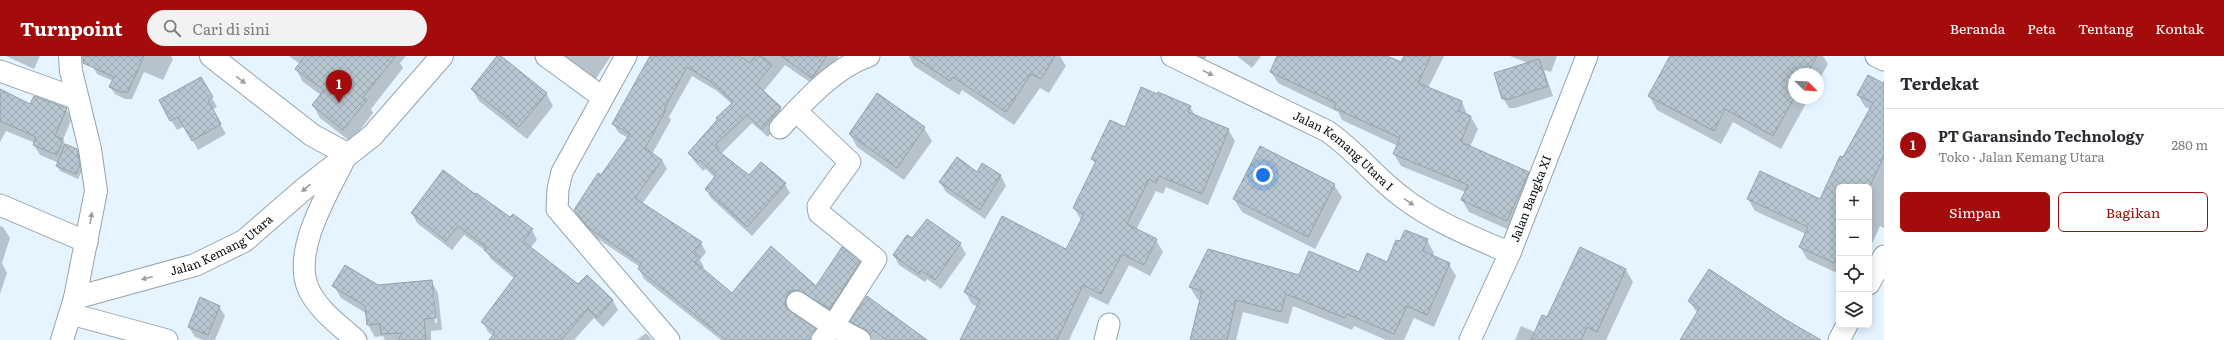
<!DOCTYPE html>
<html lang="id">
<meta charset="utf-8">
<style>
:root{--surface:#fff;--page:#f2f2f3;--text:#2b2b33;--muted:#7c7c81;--line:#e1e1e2;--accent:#a30c0a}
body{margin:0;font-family:Literata,serif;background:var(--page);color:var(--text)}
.controls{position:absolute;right:12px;bottom:12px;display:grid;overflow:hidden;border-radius:6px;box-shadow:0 2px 10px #0003}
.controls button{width:36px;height:36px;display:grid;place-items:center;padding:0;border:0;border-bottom:1px solid var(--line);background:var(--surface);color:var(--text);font:20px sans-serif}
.compass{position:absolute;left:1788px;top:12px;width:36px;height:36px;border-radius:50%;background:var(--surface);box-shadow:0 2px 10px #0003;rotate:114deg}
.you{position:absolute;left:1263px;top:119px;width:14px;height:14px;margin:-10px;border:3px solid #fff;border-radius:50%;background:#1a73e8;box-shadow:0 0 0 6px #1a73e833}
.badge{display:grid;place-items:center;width:26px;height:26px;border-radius:50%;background:var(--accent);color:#fff;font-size:13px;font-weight:700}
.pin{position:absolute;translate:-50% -33px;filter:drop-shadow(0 1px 2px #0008)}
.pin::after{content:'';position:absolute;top:21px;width:14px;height:12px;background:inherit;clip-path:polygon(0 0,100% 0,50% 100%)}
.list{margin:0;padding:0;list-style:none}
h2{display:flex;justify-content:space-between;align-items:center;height:52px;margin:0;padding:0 16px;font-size:17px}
h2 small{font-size:13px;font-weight:400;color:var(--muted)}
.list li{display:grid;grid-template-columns:26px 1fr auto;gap:12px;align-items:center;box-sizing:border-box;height:72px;padding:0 16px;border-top:1px solid var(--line)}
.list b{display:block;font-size:15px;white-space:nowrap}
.list p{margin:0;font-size:13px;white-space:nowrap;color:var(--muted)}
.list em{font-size:13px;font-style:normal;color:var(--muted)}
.actions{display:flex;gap:8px;padding:12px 16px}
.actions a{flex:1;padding:9px 0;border:1px solid var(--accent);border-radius:6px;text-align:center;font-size:14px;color:var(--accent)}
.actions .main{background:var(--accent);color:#fff}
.icon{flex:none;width:22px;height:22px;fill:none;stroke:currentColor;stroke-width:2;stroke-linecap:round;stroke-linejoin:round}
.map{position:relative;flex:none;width:1884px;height:284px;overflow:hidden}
header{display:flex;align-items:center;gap:24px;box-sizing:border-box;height:56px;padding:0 20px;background:var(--accent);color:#fff}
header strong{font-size:19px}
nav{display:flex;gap:22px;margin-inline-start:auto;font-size:14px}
.search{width:280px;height:36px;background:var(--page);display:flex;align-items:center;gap:10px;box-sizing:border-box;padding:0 14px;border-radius:22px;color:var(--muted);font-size:15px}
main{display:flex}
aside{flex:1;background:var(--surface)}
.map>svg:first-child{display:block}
</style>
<header>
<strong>Turnpoint</strong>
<div class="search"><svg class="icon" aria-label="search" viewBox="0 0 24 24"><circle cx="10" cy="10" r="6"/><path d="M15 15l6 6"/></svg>Cari di sini</div>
<nav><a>Beranda</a><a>Peta</a><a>Tentang</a><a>Kontak</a></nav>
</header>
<main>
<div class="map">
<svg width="1884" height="284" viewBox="0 0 1884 284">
<defs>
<pattern id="building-cross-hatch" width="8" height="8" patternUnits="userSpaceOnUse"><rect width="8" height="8" fill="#b7c6d0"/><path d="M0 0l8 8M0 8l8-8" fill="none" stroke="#9ca9b1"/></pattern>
</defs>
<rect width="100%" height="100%" fill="#e5f4ff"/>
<path fill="#0003" fill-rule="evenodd" d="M6,0H40L34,13Z
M98,0H171L173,3L163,24L144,16L132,43H125L115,38L110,31L113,25L97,18L93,11Z
M289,0H406L400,7L403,12L371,53L373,57L351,86L320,62L313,49L321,39L303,26L296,13L300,8Z
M498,0L546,37L553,50L527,83L479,45L472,33Z
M547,0H611L593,27Z
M651,0H839L817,31L785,9L763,36L780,52L786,61L768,81L752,67L721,98L749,121L785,128L790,137L752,180L711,142L706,133L715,122L706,113L703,115L695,106L689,97L732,48L717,35L692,20L669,61L671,64L652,98L662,104L667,113L642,148L701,187L706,196L700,204L704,211L702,213L732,238L816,231L859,206L865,215L835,262L792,248L790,255L815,273L820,284H748L773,239L725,284H721L644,223L639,213L640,211L595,181L580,163L575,154L628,82L619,77L613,68Z
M909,0H1060L1066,10L1049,37L1040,32L1014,69L962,34L959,39L914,10Z
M1191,0H1207L1201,8Z
M1237,0H1261L1252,12Z
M1278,0H1385L1401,7L1405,0H1444L1428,32L1462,46L1468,60L1471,61L1478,73L1470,91L1528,117L1535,129L1514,176L1469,156L1462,144L1465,136L1401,110L1394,98L1398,90L1342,64L1338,56L1278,27L1271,16Z
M1510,0H1557L1551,16L1544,14L1553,40L1515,52H1509L1503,42L1528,7Z
M1671,0H1823L1828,8L1818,26V18H1794V42H1809L1781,93L1733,66L1721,88L1657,54L1649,40Z
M201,22L217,51L212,54L226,78L198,94L185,70L177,74L160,45Z
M1884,29V172L1880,170L1869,194V131H1839V218L1807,203L1800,191L1806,178L1755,155L1748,143L1820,144L1870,53L1865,51L1858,39Z
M0,34L31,49L66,53L72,62L63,84L66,90L76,94L80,99L82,115L78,123L60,115L57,110L59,107L40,99L34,89L35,87L6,75L0,86Z
M877,39L924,72L932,85L904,124L857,91L850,78Z
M1190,51L1195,59L1228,73L1235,85L1208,149L1166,131L1163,138L1156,135L1136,174L1156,184L1163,196L1150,220L1129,209L1108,249L1090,240L1069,284H961L978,251L972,248L965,236L1066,195L1081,164L1074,152L1096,109L1092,103L1125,73Z
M982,109L1001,120L1006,130L985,163L946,136L940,126L977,118Z
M1334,129L1342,141L1315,193L1242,156L1234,143Z
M475,140L532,174L537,184L530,192L579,230L587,221L613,245L618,254L603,271L594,262L574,284H492L494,280L488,276L483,266L514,222L491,203L486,195L464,179L452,194L417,167L412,157Z
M0,170L3,171L10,182L2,207L7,217L0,238Z
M912,183L960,188L966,198L941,233L927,223L925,226L899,209L894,199Z
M1427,184L1434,197L1433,200L1449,208L1456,220L1434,271L1414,262L1404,284H1386L1354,270L1352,274L1293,250L1288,268L1243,256L1236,284H1191L1200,244L1197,243L1190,231L1300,220L1360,217L1388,207Z
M1581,192L1626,214L1633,226L1606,284H1515L1521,270L1535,276L1547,262Z
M1710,214L1808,278L1813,284H1681L1698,258L1689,245Z
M431,225L438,237L442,274L431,275V284H385L383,280L375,281L368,269L367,258L341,242L334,230L378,231ZM432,236H434L437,267H435Z
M219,250L225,260L215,284H203L195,281L189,271Z
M851,265L920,284H872L857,275Z
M646,277L652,284H637Z"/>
<path fill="url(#building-cross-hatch)" stroke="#94a1ab" d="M83,0H144L128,36H121L109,31L114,21L83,7Z
M305,0H396L363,41L367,44L343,74L312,49L324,34L295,13Z
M497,0H501L547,37L519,71L471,33Z
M650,0H740L750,7L755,0H761L772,9L756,28L781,51L762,73L747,59L715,89L719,92L717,94L749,119L761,106L786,127L747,171L705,133L716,119L700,104L698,106L688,97L717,64L716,62L733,46L710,25L687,11L664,53L666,54L645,92L662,104L635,142L702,186L694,196L700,201L695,206L732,237L771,190L816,230L842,191L860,206L830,253L798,234L791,235L787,240L785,246L786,252L816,273L810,284H726L638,213L641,207L589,172L574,154L598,117L601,119L630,78L612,68Z
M781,0H827L812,22Z
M912,0H1055L1041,23L1031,18L1006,56L953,21L950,25Z
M1277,0H1387L1401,6L1404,0H1431L1418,27L1462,45L1458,55L1471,60L1461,86L1529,116L1507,165L1461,144L1468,129L1393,98L1400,82L1334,52L1336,47L1270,16Z
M1670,0H1817L1807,18H1794V42L1773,80L1725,53L1714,75L1648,40Z
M1539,3L1548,30L1510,43H1502L1494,17Z
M1868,19L1883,27L1884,26V100L1869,132L1839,131V196L1834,207L1799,191L1808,171L1747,143L1760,115L1820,143L1840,100L1843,101L1873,47L1857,39Z
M201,21L213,41L208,44L221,68L192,85L178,61L170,65L159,44Z
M1141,31L1157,38L1158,36L1191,50L1188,56L1229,73L1202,138L1159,120L1156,127L1149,123L1127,168L1157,183L1144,209L1122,198L1101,238L1083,229L1057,284H960L980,244L964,236L1002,160L1066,193L1084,158L1073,152L1096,105L1091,103L1110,64L1125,71Z
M0,33L30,48L34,40L67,52L55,80L63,83L57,99L33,89L36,81L0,65Z
M877,37L925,71L897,112L849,78Z
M65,88L77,93L80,109L76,118L56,110Z
M1260,90L1335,128L1308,181L1233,143Z
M957,101L977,116L982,107L1001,119L980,154L939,126Z
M443,114L475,138L476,137L510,161L513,158L533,173L523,185L578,228L587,219L613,244L597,262L588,253L561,284H489L495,276L481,266L516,219L484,194L486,191L458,170L446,185L411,157Z
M927,163L961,187L935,224L921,214L919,218L893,199L907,179L912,182Z
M1405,174L1428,183L1423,195L1450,207L1427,259L1407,250L1394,278L1347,258L1345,262L1286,238L1281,256L1236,244L1227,284H1190L1202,235L1189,231L1208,193L1299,219L1309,195L1359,216L1367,197L1387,206L1396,184L1400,185Z
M1580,191L1626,213L1597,276L1587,271L1581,284H1531L1542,259L1547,261Z
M345,209L378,229L432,224L436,262L424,263L426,284H398L402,277L381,278L380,268L367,269L365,250L332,230Z
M1709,213L1781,261L1821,284H1680L1699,253L1688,245Z
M867,240L927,284H887L873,274L870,278L850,265Z
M200,241L220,250L208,279L188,271Z"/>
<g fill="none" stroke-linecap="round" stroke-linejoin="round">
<g stroke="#95a3ad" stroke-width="23">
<g id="minor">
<path d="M546,0L602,41"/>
<path d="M626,0L562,116L558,133L557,153L669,284"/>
<path id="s1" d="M1172,0L1327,75C1355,94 1375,121 1402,141C1434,166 1473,181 1510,197"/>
<path d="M1876,0L1884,4"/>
<path d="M0,15L78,43"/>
<path d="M796,55L850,106L818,150L819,157L876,203L833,270L797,246"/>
<path d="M780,72C804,46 835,11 869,0"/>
<path d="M347,98C330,134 292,192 308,232C317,253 339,269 356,284"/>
<path d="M0,149L87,186"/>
<path d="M1869,228L1884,200"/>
<path d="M71,258L167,284"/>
<path d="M822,284L833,270L860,284"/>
<path d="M1105,284L1109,268"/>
<path id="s2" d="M1470,284L1510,197L1587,0"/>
<path d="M1839,284L1847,269"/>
</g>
</g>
<g stroke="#95a3ad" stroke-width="24">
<g id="tertiary">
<path d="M211,0L312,79L347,98"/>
<path id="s3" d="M75,242L195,209L244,185L304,133L372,80L442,0"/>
<path d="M62,284L75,242L96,135L90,93L71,15L70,0"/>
</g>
</g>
<use href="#minor" stroke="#fff" stroke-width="21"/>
<use href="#tertiary" stroke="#fff" stroke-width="22"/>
</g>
<defs><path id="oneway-solid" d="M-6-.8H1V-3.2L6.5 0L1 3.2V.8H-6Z"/></defs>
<g fill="#9c9e9f">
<use href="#oneway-solid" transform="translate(1208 17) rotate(26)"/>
<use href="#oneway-solid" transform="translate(241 24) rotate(38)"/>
<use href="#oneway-solid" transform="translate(306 132) rotate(139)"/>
<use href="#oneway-solid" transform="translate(1409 146) rotate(34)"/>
<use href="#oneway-solid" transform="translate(91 162) rotate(-80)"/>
<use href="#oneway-solid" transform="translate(147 222) rotate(165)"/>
</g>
<g text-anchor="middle" stroke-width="3" stroke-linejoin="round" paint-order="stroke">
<g font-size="12" fill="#070c0f" stroke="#fff">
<text dy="4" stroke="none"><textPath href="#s1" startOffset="197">Jalan Kemang Utara I</textPath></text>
<text dy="4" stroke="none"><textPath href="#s2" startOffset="154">Jalan Bangka XI</textPath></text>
<text dy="4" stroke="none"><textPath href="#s3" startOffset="157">Jalan Kemang Utara</textPath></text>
</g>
</g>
</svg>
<div class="controls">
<button>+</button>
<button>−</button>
<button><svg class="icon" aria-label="locate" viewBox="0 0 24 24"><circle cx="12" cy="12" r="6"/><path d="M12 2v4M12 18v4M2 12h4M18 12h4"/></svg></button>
<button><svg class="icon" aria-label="layers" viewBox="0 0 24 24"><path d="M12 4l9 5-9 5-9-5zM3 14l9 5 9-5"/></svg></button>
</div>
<svg class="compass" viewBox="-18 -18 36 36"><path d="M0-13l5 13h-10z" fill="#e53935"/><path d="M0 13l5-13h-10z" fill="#7c7c81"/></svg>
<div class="you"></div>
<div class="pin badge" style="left:339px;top:47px">1</div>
</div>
<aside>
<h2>Terdekat<small></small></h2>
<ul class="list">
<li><span class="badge">1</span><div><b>PT Garansindo Technology</b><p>Toko · Jalan Kemang Utara</p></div><em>280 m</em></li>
</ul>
<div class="actions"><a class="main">Simpan</a><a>Bagikan</a></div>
</aside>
</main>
